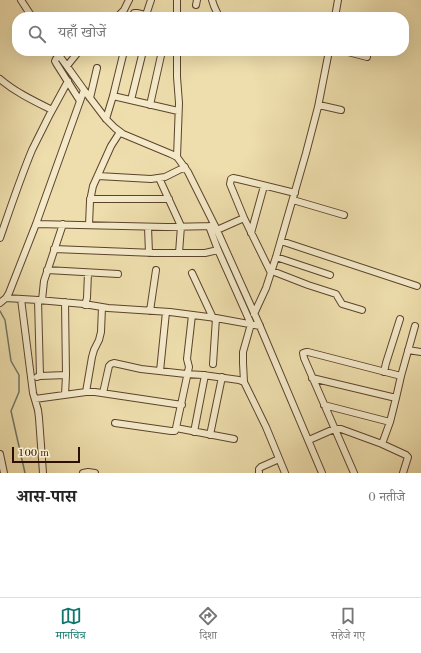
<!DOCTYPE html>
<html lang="hi">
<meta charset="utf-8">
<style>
:root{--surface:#fff;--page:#f2f2f2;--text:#222;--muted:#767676;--line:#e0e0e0;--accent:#0f766e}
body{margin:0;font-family:"Old Standard TT","Noto Serif Devanagari",serif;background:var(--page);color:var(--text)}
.scale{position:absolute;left:12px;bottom:10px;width:68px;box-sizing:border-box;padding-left:4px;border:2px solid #2d0f01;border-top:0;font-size:11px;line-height:14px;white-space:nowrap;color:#2d0f01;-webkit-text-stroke:3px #f4eaca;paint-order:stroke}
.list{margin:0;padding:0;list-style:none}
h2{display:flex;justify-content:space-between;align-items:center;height:52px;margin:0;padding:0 16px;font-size:17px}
h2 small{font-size:13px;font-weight:400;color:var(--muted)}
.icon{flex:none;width:22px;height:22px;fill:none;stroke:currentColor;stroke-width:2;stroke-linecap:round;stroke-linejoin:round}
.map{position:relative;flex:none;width:421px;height:473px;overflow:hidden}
.search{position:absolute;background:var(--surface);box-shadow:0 4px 16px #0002;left:12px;right:12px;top:12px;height:44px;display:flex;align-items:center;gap:10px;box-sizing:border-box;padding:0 14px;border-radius:16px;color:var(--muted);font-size:15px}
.sheet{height:124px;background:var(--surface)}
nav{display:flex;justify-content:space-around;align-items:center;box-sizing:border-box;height:56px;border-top:1px solid var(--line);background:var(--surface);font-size:11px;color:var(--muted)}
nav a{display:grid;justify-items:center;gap:2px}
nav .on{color:var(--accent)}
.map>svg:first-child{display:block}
</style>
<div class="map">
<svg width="421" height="473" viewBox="0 0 421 473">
<rect width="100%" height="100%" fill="#eedead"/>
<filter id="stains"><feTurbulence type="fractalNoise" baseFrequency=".005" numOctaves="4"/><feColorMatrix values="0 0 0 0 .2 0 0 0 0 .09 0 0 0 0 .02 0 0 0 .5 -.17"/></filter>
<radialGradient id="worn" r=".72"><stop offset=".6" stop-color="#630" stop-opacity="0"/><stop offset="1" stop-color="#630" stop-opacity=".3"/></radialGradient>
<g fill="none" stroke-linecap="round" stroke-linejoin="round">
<path stroke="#6e7769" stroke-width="1.5" d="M0,311L5,320L11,361L19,375V392L11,411L25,473"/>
<g stroke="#5d432c" stroke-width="8">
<path id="minor" d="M21,0L32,17
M177,0V17
M212,0L214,6L219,17
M196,5L197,0
M146,15L151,0
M117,17L124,10L129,0
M132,17L134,13H137L153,17
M335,17L338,0
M56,51L84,90L106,119L115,128L123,134L171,154L177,157L188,172L215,226L259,324L322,473
M177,51V77L179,103L177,157
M344,51L367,57
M59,55L56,59L55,61L56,63L80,101
M67,66L79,51
M0,79C15,92 34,101 52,110
M113,96L178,111
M90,98L97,68
M131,100L143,51
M150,105L162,51
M319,105L341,110
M106,119L113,96L124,51
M98,176L151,179L165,177L185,167
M159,178L181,226L179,253
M90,199H169
M293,200L344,215
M36,224L166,227L215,226
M89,225L90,201L93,186L111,146L120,132
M209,226L218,250L251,324L243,352V363L244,382
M148,227L149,253
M217,230L244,218
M251,233L264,186
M0,238C10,209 20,179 32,150C43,127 55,104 68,81
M281,241L417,286
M54,249L155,253H205L218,250
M276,257L330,275
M47,270L118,274
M272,271L308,285L336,294L342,304L362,310
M192,273L213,318
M271,273L244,218L230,184L231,179L233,178L238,179L295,193
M6,298L38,300L84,304L108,308L170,312L216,318L260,326
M21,299L33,393L38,410L39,418L43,473
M38,300L40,376
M42,300L44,281L63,224
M65,302L66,375L65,395
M0,303L6,298L9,293L36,224L84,90
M85,305L87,298L88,273
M150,311L156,270
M254,314L266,288L276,257L306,153L318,107L329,51
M408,350L421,352
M213,364L216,318
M160,371L166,312
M384,372L386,363L400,319
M37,377L40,376L66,375
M312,378L396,398
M86,392L92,357L94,350L99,340L101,332L102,307
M103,393L109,366L111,364L114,363L141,369L186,374L203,375L239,380L244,382L246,386L266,427L285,473
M35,399L86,392H95L182,405
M324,405L390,422
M115,423L171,431H175L176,428L189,367L187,359L192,315
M176,428L234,439
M194,432L205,375
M210,435L222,377
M309,440L334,429H341L382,444L406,455L408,457L403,473
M382,444L390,422L396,398L401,376L415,326
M0,454L4,473
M83,473L88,472L95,473
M259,473V469L261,467L279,459
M354,473L304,358L303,353L306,352H308L401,376"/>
</g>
<use href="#minor" stroke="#f4eaca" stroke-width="6"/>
</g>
<rect width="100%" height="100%" filter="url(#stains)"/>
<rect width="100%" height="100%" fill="url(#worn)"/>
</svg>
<div class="scale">100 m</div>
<div class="search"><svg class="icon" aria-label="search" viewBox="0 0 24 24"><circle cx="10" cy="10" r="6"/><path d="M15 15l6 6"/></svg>यहाँ खोजें</div>
</div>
<section class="sheet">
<h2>आस-पास<small>0 नतीजे</small></h2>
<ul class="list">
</ul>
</section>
<nav>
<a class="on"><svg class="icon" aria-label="map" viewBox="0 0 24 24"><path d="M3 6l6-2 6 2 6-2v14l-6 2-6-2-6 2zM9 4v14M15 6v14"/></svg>मानचित्र</a>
<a><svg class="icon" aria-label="directions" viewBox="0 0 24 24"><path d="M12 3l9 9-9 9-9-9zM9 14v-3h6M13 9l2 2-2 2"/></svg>दिशा</a>
<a><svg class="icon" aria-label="saved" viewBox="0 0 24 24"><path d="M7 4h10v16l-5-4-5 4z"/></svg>सहेजे गए</a>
</nav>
